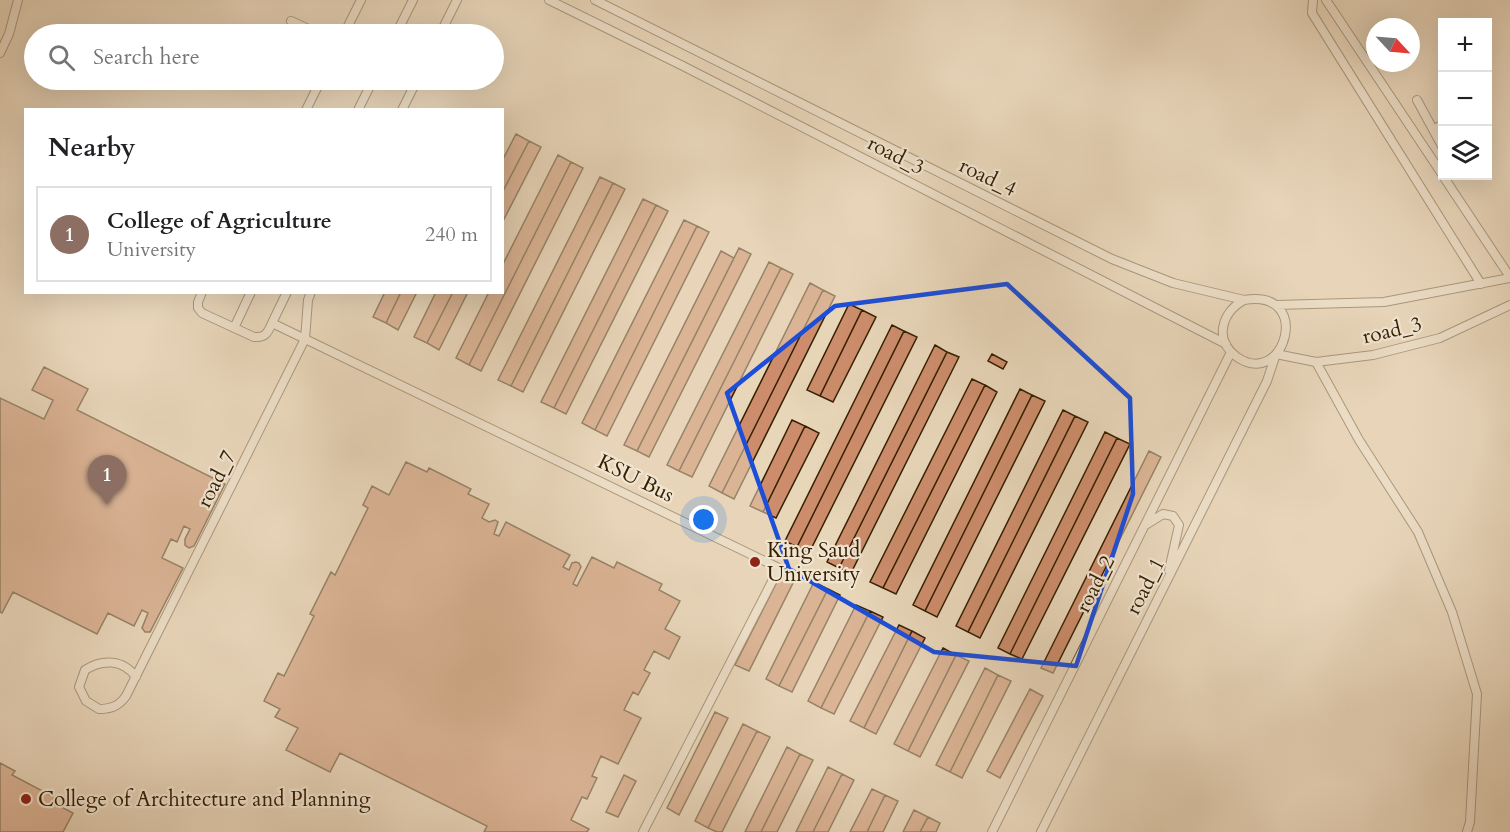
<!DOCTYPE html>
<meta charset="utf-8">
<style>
:root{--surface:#fff;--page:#f6f6f6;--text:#202124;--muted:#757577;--line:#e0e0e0;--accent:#ea580c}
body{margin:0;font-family:Cardo,serif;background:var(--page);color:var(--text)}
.controls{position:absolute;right:18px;top:18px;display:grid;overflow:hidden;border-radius:0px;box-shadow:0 6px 24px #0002}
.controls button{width:54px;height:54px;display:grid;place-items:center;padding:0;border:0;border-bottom:2px solid var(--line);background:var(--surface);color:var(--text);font:30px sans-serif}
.compass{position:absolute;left:1366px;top:18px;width:54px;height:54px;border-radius:50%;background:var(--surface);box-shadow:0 6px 24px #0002;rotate:116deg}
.you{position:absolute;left:704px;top:520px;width:21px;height:21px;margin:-15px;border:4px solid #fff;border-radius:50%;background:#1a73e8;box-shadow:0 0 0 9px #1a73e833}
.badge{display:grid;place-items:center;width:39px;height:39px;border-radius:50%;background:var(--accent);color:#fff;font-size:20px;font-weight:700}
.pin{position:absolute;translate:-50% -50px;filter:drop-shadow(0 2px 3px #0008)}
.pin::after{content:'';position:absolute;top:32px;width:21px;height:18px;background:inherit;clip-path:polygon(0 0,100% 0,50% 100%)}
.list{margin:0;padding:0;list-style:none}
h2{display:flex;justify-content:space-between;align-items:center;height:78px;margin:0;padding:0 24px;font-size:26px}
h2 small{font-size:20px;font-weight:400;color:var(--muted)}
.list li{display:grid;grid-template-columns:39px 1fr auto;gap:18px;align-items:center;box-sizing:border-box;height:96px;margin:0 12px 12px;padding:0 12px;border:2px solid var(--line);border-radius:0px}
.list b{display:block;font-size:22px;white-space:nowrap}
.list p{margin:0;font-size:20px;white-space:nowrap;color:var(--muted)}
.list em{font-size:20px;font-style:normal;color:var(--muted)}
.icon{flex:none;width:33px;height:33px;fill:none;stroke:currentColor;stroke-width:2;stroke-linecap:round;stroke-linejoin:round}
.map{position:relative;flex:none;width:1510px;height:832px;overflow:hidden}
.search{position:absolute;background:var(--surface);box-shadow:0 6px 24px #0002;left:24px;top:24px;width:480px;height:66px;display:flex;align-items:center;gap:15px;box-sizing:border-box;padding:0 21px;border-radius:33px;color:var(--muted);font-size:22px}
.panel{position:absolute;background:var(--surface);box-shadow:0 6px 24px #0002;left:24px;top:108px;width:480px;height:186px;border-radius:0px}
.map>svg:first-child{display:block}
</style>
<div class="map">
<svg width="1510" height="832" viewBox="0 0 1510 832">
<rect width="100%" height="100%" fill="#e8d6b9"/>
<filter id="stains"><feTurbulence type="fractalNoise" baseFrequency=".00333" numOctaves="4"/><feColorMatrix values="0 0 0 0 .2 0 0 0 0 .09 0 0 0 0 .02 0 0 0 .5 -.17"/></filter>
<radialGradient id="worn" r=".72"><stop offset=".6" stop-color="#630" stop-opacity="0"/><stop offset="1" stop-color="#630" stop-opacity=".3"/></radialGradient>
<path fill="#cd8d6c" stroke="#352000" stroke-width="1.5" d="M516,134L529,141L502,193V161Z
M529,141L541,147L502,223V193Z
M558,155L571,162L469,365L456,358L489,292H502V266Z
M571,162L583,168L481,371L469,365Z
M600,177L613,183L511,386L498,380Z
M613,183L625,189L523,392L511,386Z
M643,199L656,205L554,408L541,402Z
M656,205L668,211L566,414L554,408Z
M684,220L697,226L595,430L582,423Z
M697,226L709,232L607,436L595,430Z
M739,248L751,254L649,457L637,451Z
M721,251L734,258L637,451L624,445Z
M769,262L781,268L679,471L667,465Z
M781,268L793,274L692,477L679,471Z
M810,283L823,290L722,493L709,486Z
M823,290L835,296L734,499L722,493Z
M385,292H401L386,323L373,317Z
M401,292H417L398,330L386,323Z
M436,292H453L427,343L414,337Z
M453,292H468L439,350L427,343Z
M849,304L862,310L820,396L807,390Z
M862,310L876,317L833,402L820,396Z
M892,325L904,331L797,547L785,541Z
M904,331L917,337L809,553L797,547Z
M935,345L947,352L839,568L827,562Z
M947,352L959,357L851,573L839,568Z
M992,354L1007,362L1003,369L988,361Z
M44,367L88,389L77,410L225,484L194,546L189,548L185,545V539L190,529L184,526L177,542L171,539L162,558L183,568L150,632H145L142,628L148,613L142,610L134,626L108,613L97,634L13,592L2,613L0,612V398L44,419L53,400L32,390Z
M972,379L985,385L883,588L870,582Z
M985,385L997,392L896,594L883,588Z
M1020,389L1032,395L925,611L913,605Z
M1032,395L1045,401L937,617L925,611Z
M1063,410L1075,416L968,632L956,626Z
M1075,416L1088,422L980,638L968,632Z
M792,420L805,426L763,512L750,506Z
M805,426L819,433L776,518L763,512Z
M1105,432L1117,438L1010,654L998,648Z
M1117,438L1130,444L1022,659L1010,654Z
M1149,451L1161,457L1053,673L1041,668Z
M406,462L427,472L429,468L471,489L468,494L489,504L482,518L489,522L495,520L498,522L494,534L499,536L506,522L570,555L563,567L569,570L572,563L576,562L579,563L581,567L573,584L577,586L592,557L614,568L617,562L662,584L659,590L680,601L665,629L680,637L669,659L654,651L644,670L650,673L638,695L633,692L624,710L641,718L618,764L601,756L592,776L597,778L587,799L582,797L571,820L589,829L587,832H484L487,826L340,753L330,772L286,750L298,728L275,717L280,709L264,701L278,673L284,676L314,616L310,614L331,572L335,575L368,508L363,505L372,486L389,495Z
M784,568L797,575L749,671L735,665Z
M814,582L828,589L779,686L766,679Z
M828,589L840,595L792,692L779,686Z
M856,605L870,611L821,708L808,701Z
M870,611L883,617L834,714L821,708Z
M899,625L912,631L864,728L850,721Z
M912,631L925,638L876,734L864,728Z
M943,648L956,655L908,751L894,744Z
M956,655L969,661L920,757L908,751Z
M985,668L998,675L950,772L936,765Z
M998,675L1011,681L962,778L950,772Z
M1030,689L1043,696L1000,778L987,771Z
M715,712L728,718L679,815L667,808Z
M743,724L757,731L708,828L695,821Z
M757,731L770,737L722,832H717L708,828Z
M787,747L800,754L761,832H745Z
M800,754L813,760L777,832H761Z
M0,763L15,771L12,775L54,797L52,802L73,813L63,832H0Z
M828,767L842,774L813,832H796Z
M842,774L854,780L828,832H813Z
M624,775L636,781L618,817L606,812Z
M872,789L885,795L867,832H850Z
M885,795L898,801L883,832H867Z
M914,810L928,817L920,832H903Z
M928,817L940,823L936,832H920Z"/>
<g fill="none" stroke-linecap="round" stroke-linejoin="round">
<g stroke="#624e2e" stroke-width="10">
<path id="lane" d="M549,0L683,66L1226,344
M595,0L1112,259L1173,283L1244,300C1314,288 1285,390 1237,357C1213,340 1222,312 1244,300
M1313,0L1312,13L1481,284
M1326,0L1442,174
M291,21L319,34
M344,34L361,0
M396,34L413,0
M440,34L457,0
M0,53L9,34L18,0
M1417,100L1442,146
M306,110L321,80
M358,110L373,80
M402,110L417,80
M1434,129L1442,125
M1443,176L1510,277
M202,292L198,302V308L202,313L254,337C266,338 268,332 272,323
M287,292L272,323L779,568L643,832
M1276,305L1384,302L1510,278
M234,328L251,292
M1316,362L1359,440L1418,532L1452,612L1477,694L1470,822L1467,832
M1147,524L1163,514L1173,516L1179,525L1169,570
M136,677C123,659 102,659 85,670L79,687L86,701L99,709C111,709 119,706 126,696L305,339L308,300L311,292
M992,832L1231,352
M1041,832L1267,381L1276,354L1316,362L1373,355L1440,338L1510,305"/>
</g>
<use href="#lane" stroke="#f0e4d2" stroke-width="8"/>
</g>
<path d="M0 0H1510V832H0ZM1007,284L1130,398L1133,494L1076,666L934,652L789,569L727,393L835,306Z" fill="#e8d6b9" fill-opacity=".55" fill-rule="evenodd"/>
<path fill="none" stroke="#1d4ed8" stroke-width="4.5" stroke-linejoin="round" d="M1007,284L1130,398L1133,494L1076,666L934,652L789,569L727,393L835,306Z"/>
<g fill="#8f2418" stroke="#f0e4d2" stroke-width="2">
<circle cx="755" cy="562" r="6"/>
<circle cx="26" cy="799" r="6"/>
</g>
<g text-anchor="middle" stroke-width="4.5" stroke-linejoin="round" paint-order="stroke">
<g font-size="21" fill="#352000" stroke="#f0e4d2">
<text transform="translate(896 155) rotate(27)" y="7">road_3</text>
<text transform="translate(988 177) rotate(26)" y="7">road_4</text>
<text transform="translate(1392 330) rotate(-13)" y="7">road_3</text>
<text transform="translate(636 478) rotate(26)" y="7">KSU Bus</text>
<text transform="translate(216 479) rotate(-63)" y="7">road_7</text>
<text transform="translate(1095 584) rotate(-63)" y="7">road_2</text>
<text transform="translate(1145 586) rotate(-63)" y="7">road_1</text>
</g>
<g font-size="21" fill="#352000" stroke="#f0e4d2" text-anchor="start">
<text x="767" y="557">King Saud<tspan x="767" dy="24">University</tspan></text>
<text x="38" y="806">College of Architecture and Planning</text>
</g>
</g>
<rect width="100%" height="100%" filter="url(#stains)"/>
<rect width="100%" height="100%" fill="url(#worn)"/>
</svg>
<div class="controls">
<button>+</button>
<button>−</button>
<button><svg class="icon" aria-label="layers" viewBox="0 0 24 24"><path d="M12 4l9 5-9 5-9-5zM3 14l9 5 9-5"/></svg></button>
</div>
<svg class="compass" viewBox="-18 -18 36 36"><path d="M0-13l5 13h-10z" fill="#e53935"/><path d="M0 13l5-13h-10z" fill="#757577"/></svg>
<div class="you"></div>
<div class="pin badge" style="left:107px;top:505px;background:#8d6e63">1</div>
<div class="search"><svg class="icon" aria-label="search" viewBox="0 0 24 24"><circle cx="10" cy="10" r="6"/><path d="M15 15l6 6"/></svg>Search here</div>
<section class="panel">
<h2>Nearby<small></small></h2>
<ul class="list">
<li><span class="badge" style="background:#8d6e63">1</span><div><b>College of Agriculture</b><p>University</p></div><em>240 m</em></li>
</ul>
</section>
</div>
